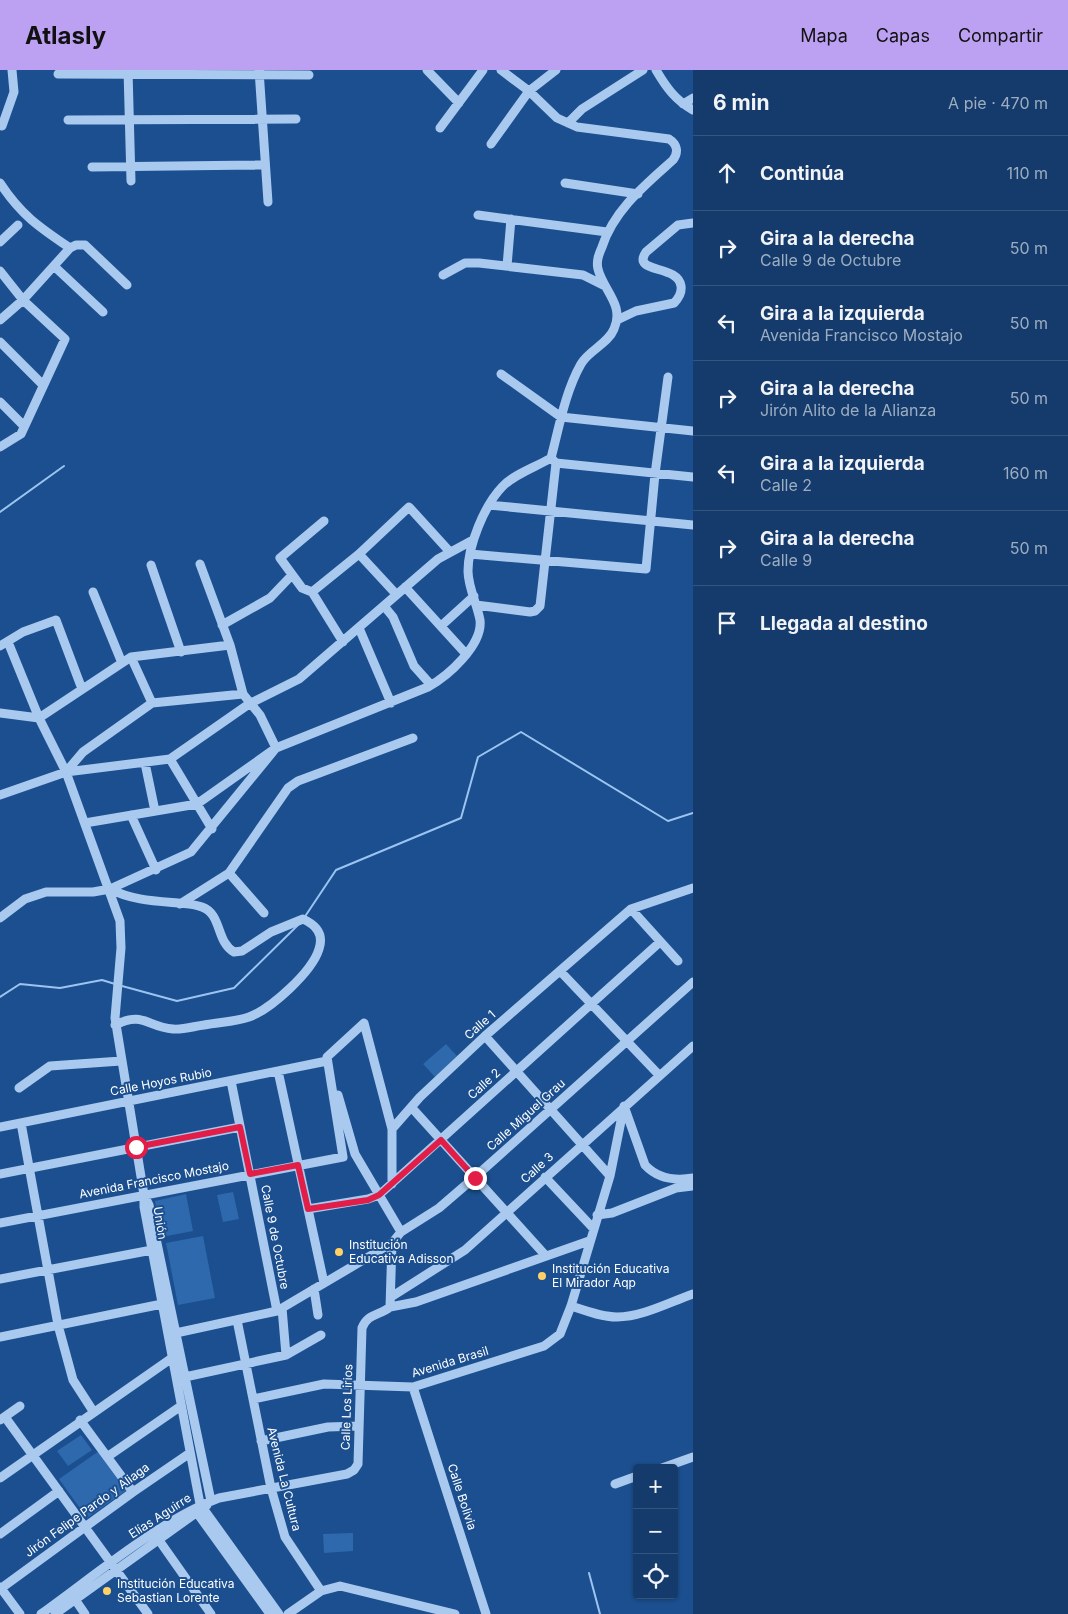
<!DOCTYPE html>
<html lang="es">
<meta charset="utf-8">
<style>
:root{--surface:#143b6b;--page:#214673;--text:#f1f3f6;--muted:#9dadc1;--line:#33557e;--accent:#bca0f2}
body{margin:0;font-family:Inter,sans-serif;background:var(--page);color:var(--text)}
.controls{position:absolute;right:15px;bottom:15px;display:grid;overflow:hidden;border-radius:5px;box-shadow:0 1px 4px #0004}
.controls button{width:45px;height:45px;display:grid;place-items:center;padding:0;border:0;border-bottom:1px solid var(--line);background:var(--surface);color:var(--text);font:25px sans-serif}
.stop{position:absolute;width:15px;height:15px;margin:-11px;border:4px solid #e11d48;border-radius:50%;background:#fff}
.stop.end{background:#e11d48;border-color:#fff;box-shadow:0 1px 5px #0008}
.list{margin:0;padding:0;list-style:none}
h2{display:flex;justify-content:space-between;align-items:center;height:65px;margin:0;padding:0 20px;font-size:21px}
h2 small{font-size:16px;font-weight:400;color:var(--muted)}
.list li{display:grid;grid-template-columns:32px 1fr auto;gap:15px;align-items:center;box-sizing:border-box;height:75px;padding:0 20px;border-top:1px solid var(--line)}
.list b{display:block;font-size:19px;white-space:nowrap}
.list p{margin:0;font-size:16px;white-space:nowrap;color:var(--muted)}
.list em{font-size:16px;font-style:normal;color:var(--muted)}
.icon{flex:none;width:28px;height:28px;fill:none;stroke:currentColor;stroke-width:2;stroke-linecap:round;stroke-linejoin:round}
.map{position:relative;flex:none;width:693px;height:1544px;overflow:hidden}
header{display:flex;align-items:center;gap:30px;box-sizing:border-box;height:70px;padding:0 25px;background:var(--accent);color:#111}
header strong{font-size:24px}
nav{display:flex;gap:28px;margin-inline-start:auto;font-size:18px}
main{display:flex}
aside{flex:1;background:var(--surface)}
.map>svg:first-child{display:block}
</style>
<header>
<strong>Atlasly</strong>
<nav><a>Mapa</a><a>Capas</a><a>Compartir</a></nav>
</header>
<main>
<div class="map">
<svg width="693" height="1544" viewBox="0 0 693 1544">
<rect width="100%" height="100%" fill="#1b4f8f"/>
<path fill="#2e69ad" d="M446,974L457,986L435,1007L423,994Z
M233,1122L239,1149L223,1152L217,1125Z
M186,1124L193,1161L162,1167L155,1131Z
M203,1166L215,1228L178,1235L166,1173Z
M81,1365L92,1380L68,1396L57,1381Z
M99,1381L127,1420L87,1448L59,1409Z
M353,1463V1481L324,1483L323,1464Z"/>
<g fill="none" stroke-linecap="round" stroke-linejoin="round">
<path stroke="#9cc4f0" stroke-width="2" d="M0,442L64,396
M304,848L336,800L461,748L478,687L521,662L668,751L693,743
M122,916L177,931L234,918L298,855
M0,927L20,914L60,918L102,910L115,914
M589,1503L600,1544"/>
<path stroke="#a9c9ee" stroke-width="9" d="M128,0L131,111
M259,0L268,132
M427,0L459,33
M656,0C666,17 675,30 693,40
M58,4L309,5
M683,34L693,28
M68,50L296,49
M568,53L582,39L643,0
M2,56L14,22L12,0
M440,58L483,0
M491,74L529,21L556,0
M92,97L264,95
M0,113C21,145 39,157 70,178
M565,113L638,124
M478,145L607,162
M0,172L18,155
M507,196L511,149
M55,197L103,242
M0,201L23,230L65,269L21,364L0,377
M443,205L465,193H479L583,205L605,216
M0,250L23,230L70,178L76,175H85L127,215
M617,250L636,241L674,233C679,228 682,223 681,216C678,194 631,204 646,182L678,155L693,153
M0,272L43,315
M501,304L561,347L693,361
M0,332L24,356
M553,390L556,393L693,407
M489,435L693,455
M324,451L280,488L302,518L312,522L343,572
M359,484L396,524
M470,484L646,499L655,404L668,307
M151,495L181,582
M405,517L466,584
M93,522L122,593
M312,522L359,484L409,437L450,482
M476,535L530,542L535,541L540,536L556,393
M384,536L393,547L414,596L431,615
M222,555L270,528L292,505
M441,556L474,526
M359,558L391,633
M8,572L39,648L66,702L120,851L121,878L115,948L144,1125V1137L200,1434L279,1544
M0,576L23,562L56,550L82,619
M131,587L152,633
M0,643L39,648L131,587L230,575
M170,689L212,759
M145,693L155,741
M66,702L83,682L152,633L243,624
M0,725L66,702L170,689L249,634L299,609L438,489L473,470
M131,745L156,800
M85,753L197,734L276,678L260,645L243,624L230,575L200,494
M229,803L264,843
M110,819C131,830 154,831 178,833C186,834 194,834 202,837C222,844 216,872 234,882L242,881L271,862L303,849C316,855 324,864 319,879C312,902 271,939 249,947C235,952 218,952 204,955C195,956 183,960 173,959C147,957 144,941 115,955
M180,834L229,803L288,718L298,711L413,668
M631,839L678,891
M0,848L25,829L46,822H93L110,819L191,782L276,678L428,617C448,606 483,575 480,550C477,534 468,517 468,501C468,476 484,436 502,417C514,404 536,397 551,388C559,358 565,322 581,294C589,280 608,274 614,259C625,235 603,220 598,199C596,191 599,184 602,177C614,140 645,115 673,90C679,82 677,74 669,69L577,57L557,48L529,21L501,0
M560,901L659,1005
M485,966L610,1106
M278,1001L324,1213
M231,1011L277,1241
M19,1018L50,996L121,991
M338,1025L355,1084L401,1162
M624,1036L645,1095C658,1109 675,1111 693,1108
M412,1038L546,1186
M21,1053L58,1255L73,1310L93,1341
M0,1057L327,991
M0,1104L240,1057
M545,1107L593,1158
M392,1114V1059L420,1027L485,966L631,839L693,818
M145,1127L149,1135L211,1431
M308,1139L368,1129L379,1125L660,872
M597,1145L612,1143L676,1118L693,1116
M0,1153L343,1087L327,987L364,953L392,1059
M0,1209L152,1180
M314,1219L318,1245
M391,1227L465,1180L693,976
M571,1236C586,1241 602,1247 617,1247C642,1247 670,1232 693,1224
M390,1237L416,1232L589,1171
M282,1238L286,1285
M237,1250L271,1418L285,1467L321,1521
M176,1263L277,1241L392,1173L401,1162L439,1138L475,1107L693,912
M0,1267L162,1234
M185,1307L286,1285L321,1265
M413,1317L486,1544
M253,1329L324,1314L413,1317L544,1276L560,1264L571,1236L610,1106L624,1036
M5,1347L148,1544
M0,1350L20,1336
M80,1350L133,1422
M261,1371L328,1357L358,1356
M107,1387L181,1336
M662,1398L693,1387
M0,1408L172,1288
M615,1414L637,1406
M195,1440L270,1544
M0,1464L59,1421
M156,1466L211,1544
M0,1517L20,1544
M0,1519L133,1422L190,1383
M72,1525L85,1544
M41,1544C93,1507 160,1450 219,1428L347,1404L354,1400L358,1394L362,1258C368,1243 379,1246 390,1237L392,1173
M55,1544L207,1435
M288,1544L321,1521L340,1516L455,1544"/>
</g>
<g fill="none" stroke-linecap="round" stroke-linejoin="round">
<path stroke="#e11d48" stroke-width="6" d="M136,1077L240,1057L250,1104L298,1095L308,1139L368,1130L379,1125L441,1070L475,1108"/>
</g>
<g fill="#ffd166" stroke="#1b4f8f" stroke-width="2">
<circle cx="339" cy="1182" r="5"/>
<circle cx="542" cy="1206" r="5"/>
<circle cx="107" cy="1521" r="5"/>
</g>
<g text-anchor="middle" stroke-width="4" stroke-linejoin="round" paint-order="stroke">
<g font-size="12" fill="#fff" stroke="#1b4f8f">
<text transform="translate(480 955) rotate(-42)" y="4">Calle 1</text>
<text transform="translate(161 1012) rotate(-11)" y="4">Calle Hoyos Rubio</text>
<text transform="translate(484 1014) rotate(-42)" y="4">Calle 2</text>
<text transform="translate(526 1045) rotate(-42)" y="4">Calle Miguel Grau</text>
<text transform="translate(537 1098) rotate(-42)" y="4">Calle 3</text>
<text transform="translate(154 1110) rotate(-11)" y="4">Avenida Francisco Mostajo</text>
<text transform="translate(160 1153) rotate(81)" y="4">Unión</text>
<text transform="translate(275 1167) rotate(79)" y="4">Calle 9 de Octubre</text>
<text transform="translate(450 1292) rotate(-17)" y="4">Avenida Brasil</text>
<text transform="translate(347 1337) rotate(-88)" y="4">Calle Los Lirios</text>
<text transform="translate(284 1409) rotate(76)" y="4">Avenida La Cultura</text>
<text transform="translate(462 1427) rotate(72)" y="4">Calle Bolivia</text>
<text transform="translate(87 1440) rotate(-36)" y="4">Jirón Felipe Pardo y Aliaga</text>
<text transform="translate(160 1446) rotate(-33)" y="4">Elías Aguirre</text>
</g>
<g font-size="12" fill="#fff" stroke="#1b4f8f" text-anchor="start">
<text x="349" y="1179">Institución<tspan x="349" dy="14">Educativa Adisson</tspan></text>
<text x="552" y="1203">Institución Educativa<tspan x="552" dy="14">El Mirador Aqp</tspan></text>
<text x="117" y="1518">Institución Educativa<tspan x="117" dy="14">Sebastian Lorente</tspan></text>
</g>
</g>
</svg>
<div class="controls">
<button>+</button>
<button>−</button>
<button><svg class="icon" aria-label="locate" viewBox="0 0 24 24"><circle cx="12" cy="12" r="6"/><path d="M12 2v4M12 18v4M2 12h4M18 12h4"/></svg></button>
</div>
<div class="stop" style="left:136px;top:1077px"></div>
<div class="stop end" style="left:475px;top:1108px"></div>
</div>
<aside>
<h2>6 min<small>A pie · 470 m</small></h2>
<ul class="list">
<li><svg class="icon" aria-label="ahead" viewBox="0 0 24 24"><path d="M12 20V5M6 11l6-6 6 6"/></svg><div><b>Continúa</b></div><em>110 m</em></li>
<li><svg class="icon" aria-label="right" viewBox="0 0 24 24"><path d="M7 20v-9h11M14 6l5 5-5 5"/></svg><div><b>Gira a la derecha</b><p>Calle 9 de Octubre</p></div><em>50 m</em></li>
<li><svg class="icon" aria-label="left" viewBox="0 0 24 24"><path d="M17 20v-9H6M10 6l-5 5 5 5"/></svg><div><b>Gira a la izquierda</b><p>Avenida Francisco Mostajo</p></div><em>50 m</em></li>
<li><svg class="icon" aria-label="right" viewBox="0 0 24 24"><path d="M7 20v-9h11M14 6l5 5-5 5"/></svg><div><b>Gira a la derecha</b><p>Jirón Alito de la Alianza</p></div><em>50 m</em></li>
<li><svg class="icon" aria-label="left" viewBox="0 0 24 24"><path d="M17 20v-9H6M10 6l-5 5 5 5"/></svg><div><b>Gira a la izquierda</b><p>Calle 2</p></div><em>160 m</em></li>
<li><svg class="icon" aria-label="right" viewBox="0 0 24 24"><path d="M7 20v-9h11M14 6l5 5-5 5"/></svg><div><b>Gira a la derecha</b><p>Calle 9</p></div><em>50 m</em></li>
<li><svg class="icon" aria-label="arrive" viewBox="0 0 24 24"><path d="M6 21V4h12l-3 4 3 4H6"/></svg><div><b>Llegada al destino</b></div></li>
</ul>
</aside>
</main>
